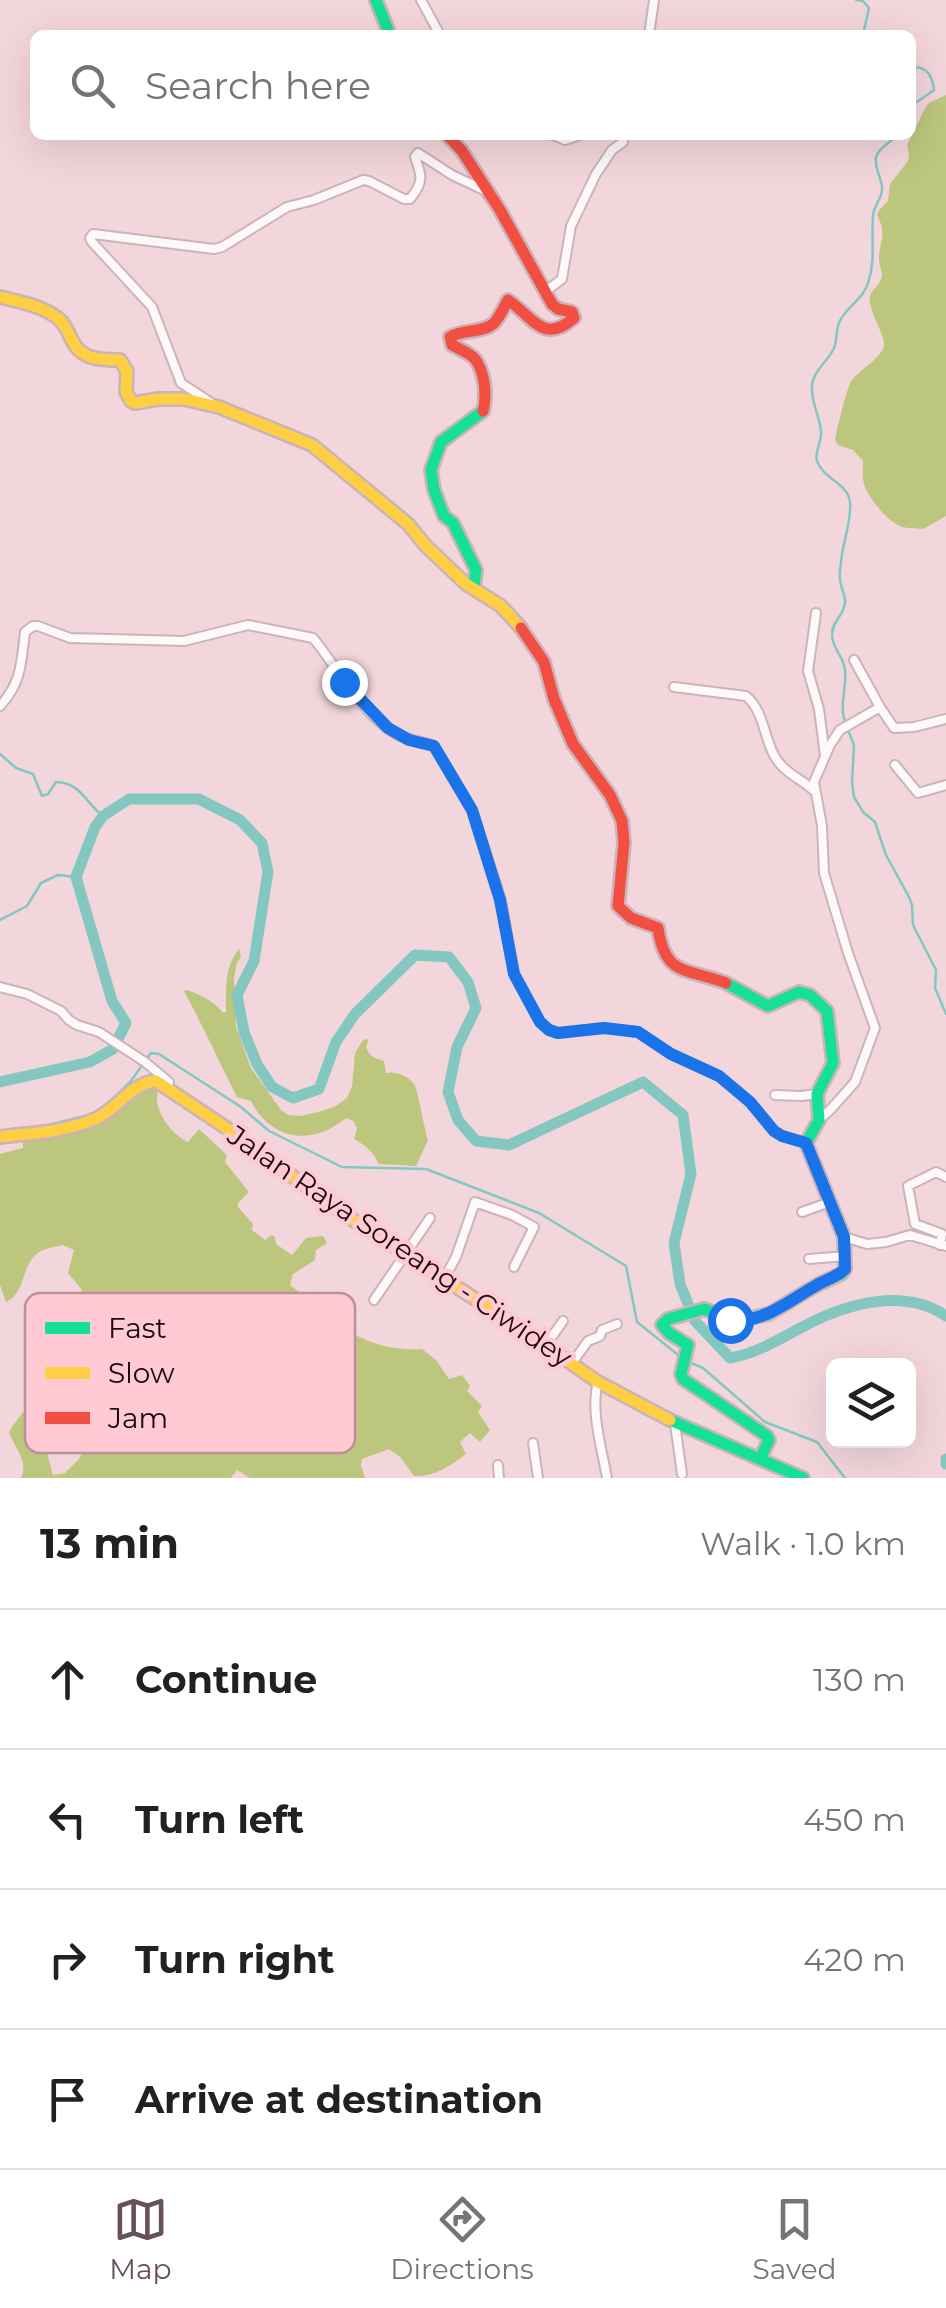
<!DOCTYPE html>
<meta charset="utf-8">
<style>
:root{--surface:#fff;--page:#f6f6f6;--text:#202124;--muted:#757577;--line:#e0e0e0;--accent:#675156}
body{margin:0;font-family:Montserrat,sans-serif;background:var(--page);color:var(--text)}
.controls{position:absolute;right:30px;bottom:30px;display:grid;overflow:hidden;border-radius:15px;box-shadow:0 10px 40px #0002}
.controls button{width:90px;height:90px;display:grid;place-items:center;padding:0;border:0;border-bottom:2px solid var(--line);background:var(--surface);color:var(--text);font:50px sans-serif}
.stop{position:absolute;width:30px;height:30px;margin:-22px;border:8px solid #1a73e8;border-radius:50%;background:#fff}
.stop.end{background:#1a73e8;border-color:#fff;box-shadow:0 2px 10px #0008}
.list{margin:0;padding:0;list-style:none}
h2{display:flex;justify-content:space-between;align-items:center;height:130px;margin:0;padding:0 40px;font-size:42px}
h2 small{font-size:32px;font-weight:400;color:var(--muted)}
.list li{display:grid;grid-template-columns:65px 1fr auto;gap:30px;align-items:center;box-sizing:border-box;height:140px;padding:0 40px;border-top:2px solid var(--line)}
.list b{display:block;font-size:38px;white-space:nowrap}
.list em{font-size:32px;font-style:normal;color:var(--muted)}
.icon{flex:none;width:55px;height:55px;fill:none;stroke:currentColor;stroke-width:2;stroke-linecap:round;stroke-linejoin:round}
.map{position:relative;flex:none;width:946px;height:1478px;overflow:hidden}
.search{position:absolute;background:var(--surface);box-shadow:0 10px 40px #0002;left:30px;right:30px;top:30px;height:110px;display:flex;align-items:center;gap:25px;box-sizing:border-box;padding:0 35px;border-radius:15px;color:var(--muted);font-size:38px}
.sheet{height:690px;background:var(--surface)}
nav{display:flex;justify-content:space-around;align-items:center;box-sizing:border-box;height:140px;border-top:2px solid var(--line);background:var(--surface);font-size:28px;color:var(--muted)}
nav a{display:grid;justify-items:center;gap:5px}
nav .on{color:var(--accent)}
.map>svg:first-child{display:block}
</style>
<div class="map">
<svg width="946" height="1478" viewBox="0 0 946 1478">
<rect width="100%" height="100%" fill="#f3d6dc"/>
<path fill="#bcc67d" d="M946,95V516L923,529C916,528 904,529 898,525C887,520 869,498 865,487C862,480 863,469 863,461L853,450L838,445L835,440C837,429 847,386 852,380C861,369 880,359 884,346C886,338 871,314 870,302C868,289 881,287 882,275C882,270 879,265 879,260C879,240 888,236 877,215L879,210L888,201L890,184L908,161L909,155L907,145L925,108L929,103Z
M239,949L241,958L237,962L234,978L236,1027L251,1068L281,1110L288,1115L301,1116L322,1111L336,1106L347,1098L352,1087L355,1053L363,1040L369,1039L366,1047C369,1057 375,1058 384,1061L386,1073C394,1071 407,1075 414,1084C418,1090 424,1128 428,1140L416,1166L379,1164C373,1152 367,1146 354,1139L357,1128L354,1122L347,1118C340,1122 333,1128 325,1131C293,1144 265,1129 251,1101L237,1097C219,1062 203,1026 184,991L187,990C201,995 214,1001 223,1013L226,1012C226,990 224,967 239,949Z
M156,1083C158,1089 157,1095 157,1101C159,1117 174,1136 188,1142L199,1129L227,1155L225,1162L249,1192L238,1203V1207L253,1224L252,1230L265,1240L272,1235L275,1237L276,1244L292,1255L306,1238L323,1236L327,1243L316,1250L315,1260L293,1274L290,1285L304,1296L314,1291L319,1297L309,1307L328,1323H333C366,1341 384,1351 422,1349L436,1360L449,1379L462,1375L470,1386L467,1391L482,1406L478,1412L490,1430L480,1442L470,1433L460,1442L466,1454C450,1466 435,1477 414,1476L400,1457L389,1449L362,1459L361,1465L365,1478H250L237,1470L231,1478H21C29,1461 15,1449 9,1432C18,1416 36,1400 42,1386C48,1370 43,1354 52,1338L61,1360L56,1385L58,1411L57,1418L45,1431L43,1438L53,1475L65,1473L79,1459L93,1431L99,1424L101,1407L112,1376L110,1370L104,1369L93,1374C84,1367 80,1354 81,1343C60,1323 75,1311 82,1290L68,1273L74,1250L63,1245C55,1247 44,1248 38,1253C21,1265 26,1293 6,1302L0,1285V1154L23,1148V1141L118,1106Z"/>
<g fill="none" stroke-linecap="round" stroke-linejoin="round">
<path stroke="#84c7c1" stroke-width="2.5" d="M856,0L863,1L869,8L863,35
M911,67C927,66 932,75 934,90L914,104L911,110
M845,722C839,704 847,689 845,670C844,657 832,648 832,635C832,622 841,618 844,607C847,599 843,593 841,585C839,579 840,569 841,563C842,543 852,522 850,502C848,483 823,479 817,461C814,452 822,442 821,432C820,416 811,403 812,387C812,371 828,362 834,348C838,338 835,328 841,319C849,305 863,299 868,283C876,260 871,239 873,215C874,205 883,198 882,187C881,177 874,167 876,157C879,147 891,143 897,135
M848,730L854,745L852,782L854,797L863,812L875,822L886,855L909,897L912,905L913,925L936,970L935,988L946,1014
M0,754L16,768L33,774L42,796L48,794L56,782C82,783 85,803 103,816
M0,920L27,906L41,883L58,875L76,877
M113,1099L131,1081L151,1053L159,1054L241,1107L269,1131L342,1167L426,1169L539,1213L626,1266L637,1322L682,1358
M5,1130L48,1125L81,1117
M689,1362L703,1368L765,1422L817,1442L845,1478"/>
<path stroke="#84c7c1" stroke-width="11" d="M0,1082L90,1062L113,1049L126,1023L112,1001L76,877L95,827L103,816L129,799H199L240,820L262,843L268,872L254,961L237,995L244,1032L257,1064L272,1087L293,1098L319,1089L336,1042L355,1014L415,955L449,957L468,982L476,1008L457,1047L448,1092L458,1120L476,1141L509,1145L643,1082L683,1115L691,1174L674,1243L680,1284L695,1321L730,1358C765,1352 792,1330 825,1316C864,1300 909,1291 946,1316
M946,1459V1464"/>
<g stroke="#cbb4b9" stroke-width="12">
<path id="street" d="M421,0L440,35
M649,35L654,0
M553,135L565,140L580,135
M546,291L562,279L571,226L596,174L612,150L623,142L624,135
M210,402L181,383L152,307L92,242L90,238L93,234L214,249L222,247L287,207L314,200L363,180L369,181L404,199H410C424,182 422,176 415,157L418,153L452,175L486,191
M816,613L808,671L819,709L825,756
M854,660L880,707
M674,687L746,696C767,713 763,747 782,766C791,776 804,781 813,790
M0,706C22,682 21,663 25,632L33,626H38L70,638L184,641L248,625L313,638C338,668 361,714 396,734C408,741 422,740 434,746L472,810L501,900L514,973L540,1022L549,1030L558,1033L604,1028L638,1032L671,1054L719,1076L750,1102L774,1131L782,1136L806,1143
M895,765L918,793L946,785
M0,987L27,994L61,1011L69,1020L77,1025L99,1032L145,1062L169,1082L168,1086
M775,1095L801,1096L817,1094
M819,1120L831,1109L855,1082L875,1028L848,953L824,873L822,826L814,782L830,745L840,730L875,710L880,707L894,728L914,727L946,719
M802,1212L830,1202
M844,1237L867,1244L886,1242L910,1235L946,1246
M940,1245L942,1234L915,1224L908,1186L936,1172L946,1177
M809,1259L846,1256
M444,1279L456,1257L475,1202L512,1215L534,1227L514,1267
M374,1300L430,1218
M546,1345L563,1321
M572,1363L588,1341L600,1336L602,1330L617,1324
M598,1382C590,1411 602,1449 607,1478
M675,1424L682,1474
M533,1443L538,1478
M498,1465L499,1478"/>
</g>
<g stroke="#cbb4b9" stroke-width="16">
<path id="fast" d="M376,0L390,35
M474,587L476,570L453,523L444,516L434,490L431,470L441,442L483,411
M726,983L768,1006L799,992L810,995L827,1011L833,1063L817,1094L819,1120L806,1143L844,1237L845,1269L841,1274L817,1285L769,1314L737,1321L704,1309L668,1319L662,1325L669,1333L688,1345L681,1374L683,1379L767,1436L769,1440L760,1459
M670,1420L803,1478"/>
</g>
<g stroke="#cbb4b9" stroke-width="16">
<path id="slow" d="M0,297C20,302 44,306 60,320C66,326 68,333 72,340C81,360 101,360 120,360L127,371L126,392L131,401L135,403L158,399H184L219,407L312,445L408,524L426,546L466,584L501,606L521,628
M0,1137C32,1133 65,1132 95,1119C118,1109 131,1083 156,1081L225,1127L344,1214L526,1332L598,1382L670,1420"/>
</g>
<g stroke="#cbb4b9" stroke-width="16">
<path id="jam" d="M447,135L462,151L500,210L552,304L558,309L572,312L574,318C543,345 533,317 508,300C504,307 499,319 493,324C482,333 464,329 450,337L452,345C459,349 470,353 475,359C485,372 487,396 483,411
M521,628L544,662L554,699L573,744L610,795L622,821L624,843L618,906L631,918L658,928C665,977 687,968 726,983"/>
</g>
<use href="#street" stroke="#fdf9fa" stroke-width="8"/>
<use href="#fast" stroke="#16e098" stroke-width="11"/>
<use href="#slow" stroke="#ffcf43" stroke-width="11"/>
<use href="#jam" stroke="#f24e42" stroke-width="11"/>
</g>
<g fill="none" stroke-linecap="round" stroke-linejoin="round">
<path stroke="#1a73e8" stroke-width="12" d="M344,682L388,728L409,740L434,746L472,810L500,900L514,974L540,1022L549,1030L558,1033L604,1028L638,1032L671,1054L719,1076L750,1102L774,1131L782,1136L806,1143L844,1237L845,1269C837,1277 827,1279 817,1285C790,1300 763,1324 730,1320"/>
</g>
<g text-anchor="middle" stroke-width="9" stroke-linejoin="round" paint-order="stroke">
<g font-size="28" fill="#1c0a0e" stroke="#ffcad4">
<text transform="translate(400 1246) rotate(34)" y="10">Jalan Raya Soreang - Ciwidey</text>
</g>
</g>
<rect x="25" y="1293" width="330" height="160" rx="15" fill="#ffcad4" stroke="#bb9099" stroke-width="2.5"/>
<rect x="45" y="1322" width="45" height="12" fill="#16e098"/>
<rect x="45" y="1367" width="45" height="12" fill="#ffcf43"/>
<rect x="45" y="1412" width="45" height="12" fill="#f24e42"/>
<g font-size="28" fill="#1c0a0e">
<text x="108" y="1338">Fast</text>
<text x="108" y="1383">Slow</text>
<text x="108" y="1428">Jam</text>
</g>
</svg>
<div class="controls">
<button><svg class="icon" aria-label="layers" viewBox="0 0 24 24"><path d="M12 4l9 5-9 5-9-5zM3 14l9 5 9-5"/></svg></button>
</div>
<div class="stop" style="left:730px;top:1320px"></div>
<div class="stop end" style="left:344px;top:682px"></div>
<div class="search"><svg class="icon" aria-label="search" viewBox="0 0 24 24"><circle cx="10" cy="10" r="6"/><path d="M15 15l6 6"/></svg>Search here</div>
</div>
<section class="sheet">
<h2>13 min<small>Walk · 1.0 km</small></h2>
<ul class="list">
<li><svg class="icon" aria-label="ahead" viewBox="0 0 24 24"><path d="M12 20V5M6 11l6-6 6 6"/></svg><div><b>Continue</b></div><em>130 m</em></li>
<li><svg class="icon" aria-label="left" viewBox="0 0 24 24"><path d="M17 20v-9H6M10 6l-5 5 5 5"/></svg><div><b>Turn left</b></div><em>450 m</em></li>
<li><svg class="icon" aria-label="right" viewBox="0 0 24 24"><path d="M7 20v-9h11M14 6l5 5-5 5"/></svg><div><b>Turn right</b></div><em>420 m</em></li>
<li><svg class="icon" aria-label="arrive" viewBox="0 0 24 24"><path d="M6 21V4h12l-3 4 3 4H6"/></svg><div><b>Arrive at destination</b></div></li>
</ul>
</section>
<nav>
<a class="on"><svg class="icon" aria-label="map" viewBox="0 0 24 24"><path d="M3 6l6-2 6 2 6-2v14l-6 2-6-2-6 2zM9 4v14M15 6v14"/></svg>Map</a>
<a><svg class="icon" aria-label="directions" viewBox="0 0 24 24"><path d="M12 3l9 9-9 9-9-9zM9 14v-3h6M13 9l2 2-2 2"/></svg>Directions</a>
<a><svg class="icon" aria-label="saved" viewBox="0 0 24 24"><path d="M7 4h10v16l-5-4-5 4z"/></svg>Saved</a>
</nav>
